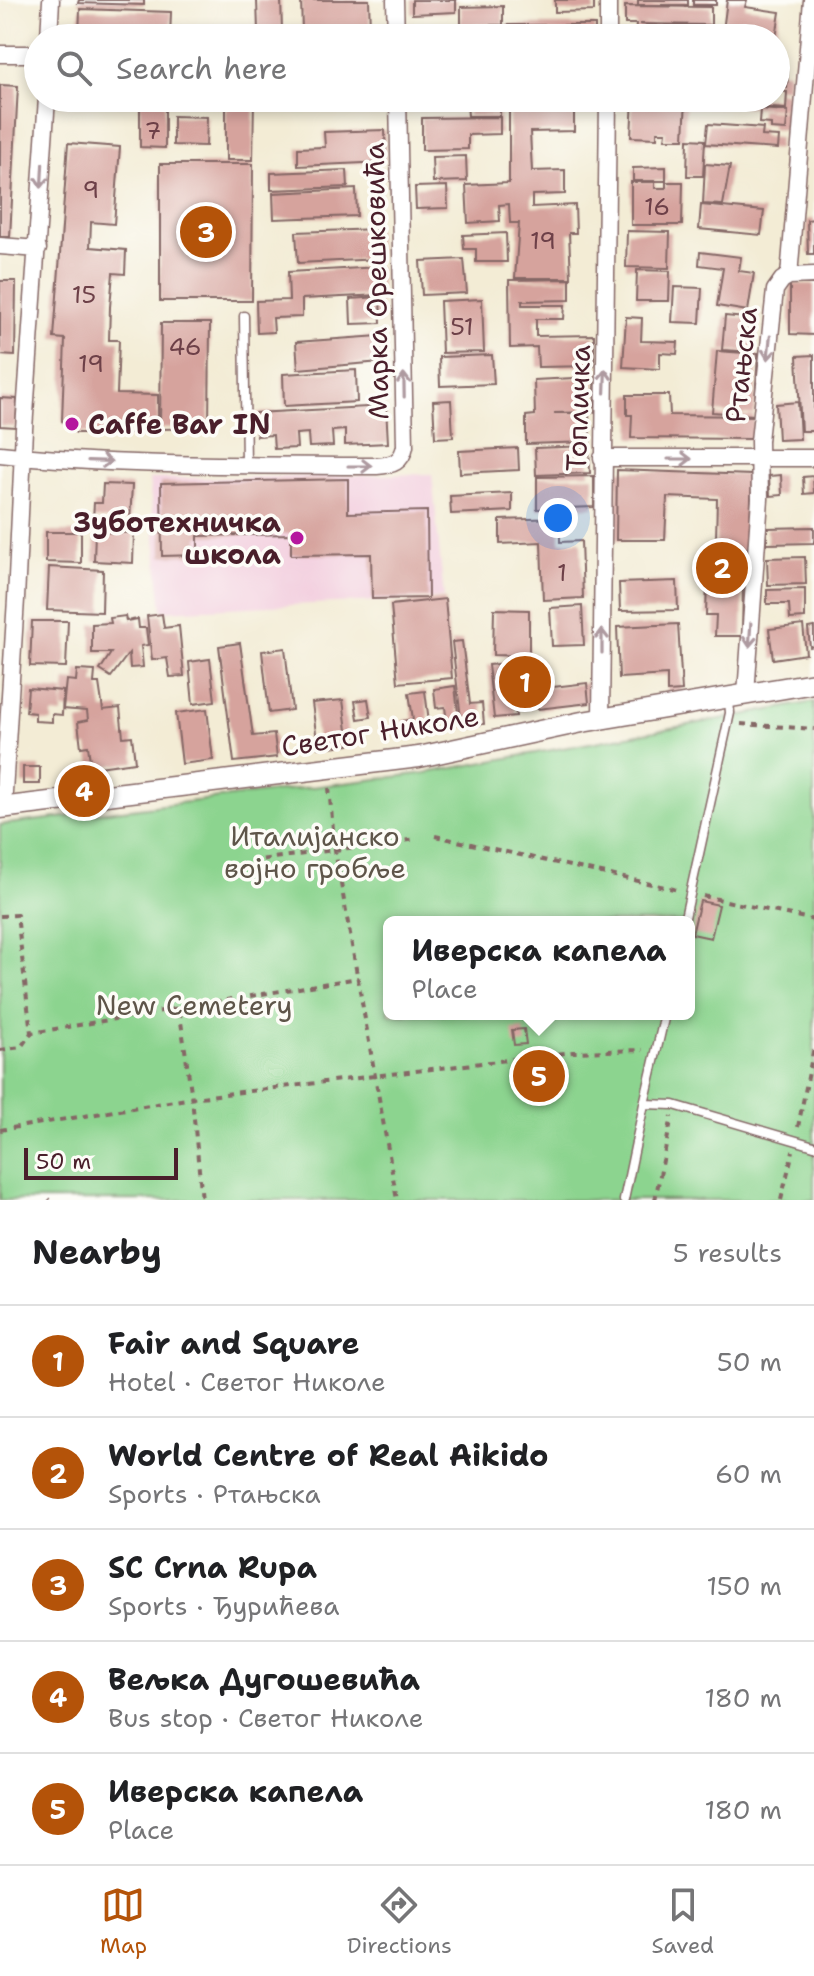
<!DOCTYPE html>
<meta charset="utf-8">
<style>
:root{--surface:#fff;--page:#f6f6f6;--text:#202124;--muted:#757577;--line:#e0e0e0;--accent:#b45309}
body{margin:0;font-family:"Shantell Sans",sans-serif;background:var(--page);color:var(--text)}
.scale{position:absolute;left:24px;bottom:20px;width:154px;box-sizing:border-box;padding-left:8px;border:4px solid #4a1f2b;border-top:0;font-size:22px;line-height:28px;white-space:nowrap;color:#4a1f2b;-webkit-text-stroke:6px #fdfcf7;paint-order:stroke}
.you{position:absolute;left:558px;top:518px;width:28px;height:28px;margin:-20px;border:6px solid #fff;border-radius:50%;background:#1a73e8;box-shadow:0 0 0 12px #1a73e833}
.badge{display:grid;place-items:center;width:52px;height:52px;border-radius:50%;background:var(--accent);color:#fff;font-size:26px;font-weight:700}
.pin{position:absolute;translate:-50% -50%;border:4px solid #fff;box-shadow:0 2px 8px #0006}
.popup{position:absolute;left:383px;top:916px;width:312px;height:104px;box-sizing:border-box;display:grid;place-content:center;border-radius:12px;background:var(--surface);filter:drop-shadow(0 2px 6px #0005);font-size:26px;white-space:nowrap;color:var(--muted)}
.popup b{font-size:30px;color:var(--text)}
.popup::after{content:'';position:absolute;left:50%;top:100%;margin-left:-16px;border:16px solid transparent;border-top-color:var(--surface)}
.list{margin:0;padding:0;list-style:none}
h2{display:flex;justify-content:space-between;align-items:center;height:104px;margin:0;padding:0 32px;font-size:34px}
h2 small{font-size:26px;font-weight:400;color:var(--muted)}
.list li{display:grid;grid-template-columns:52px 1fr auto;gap:24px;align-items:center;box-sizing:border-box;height:112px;padding:0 32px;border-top:2px solid var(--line)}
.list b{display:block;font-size:30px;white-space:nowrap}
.list p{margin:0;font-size:26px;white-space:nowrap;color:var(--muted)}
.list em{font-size:26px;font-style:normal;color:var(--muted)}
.icon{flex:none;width:44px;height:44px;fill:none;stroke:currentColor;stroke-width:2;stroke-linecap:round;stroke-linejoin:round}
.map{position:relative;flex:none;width:814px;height:1200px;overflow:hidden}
.search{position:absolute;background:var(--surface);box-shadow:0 4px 12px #0003;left:24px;right:24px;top:24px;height:88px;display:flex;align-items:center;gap:20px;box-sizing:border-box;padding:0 28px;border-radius:44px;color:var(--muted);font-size:30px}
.sheet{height:664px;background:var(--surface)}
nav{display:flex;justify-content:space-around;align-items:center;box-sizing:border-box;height:112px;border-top:2px solid var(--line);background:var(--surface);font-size:22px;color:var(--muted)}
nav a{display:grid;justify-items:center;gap:4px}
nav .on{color:var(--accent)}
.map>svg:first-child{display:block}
</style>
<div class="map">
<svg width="814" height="1200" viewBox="0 0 814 1200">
<rect width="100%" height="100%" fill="#fdfcf7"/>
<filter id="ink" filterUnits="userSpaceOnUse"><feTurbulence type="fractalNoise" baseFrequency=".0125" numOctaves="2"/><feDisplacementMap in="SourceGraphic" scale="16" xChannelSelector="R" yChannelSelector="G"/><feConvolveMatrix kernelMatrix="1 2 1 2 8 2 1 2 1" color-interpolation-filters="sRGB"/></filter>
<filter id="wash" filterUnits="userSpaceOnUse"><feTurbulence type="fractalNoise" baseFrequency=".006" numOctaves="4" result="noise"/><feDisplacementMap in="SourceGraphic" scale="32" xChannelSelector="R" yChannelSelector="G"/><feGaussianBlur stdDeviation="1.8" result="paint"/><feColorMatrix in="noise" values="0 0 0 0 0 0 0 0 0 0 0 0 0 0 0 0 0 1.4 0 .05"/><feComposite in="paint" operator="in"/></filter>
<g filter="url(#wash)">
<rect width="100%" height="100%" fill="#f3ecd5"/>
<path fill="#f3cfdf" d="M432,474L444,598L162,611L149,479Z"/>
<path fill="#8cd48f" stroke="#6b7a5d" stroke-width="2" fill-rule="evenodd" d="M814,702V1200H0V825L426,773ZM389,922H689V1014H389Z"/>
<g id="blocks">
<path fill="#d6a39d" d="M79,0H144V5L78,3Z
M257,0H281L282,30L258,31Z
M301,0H369L370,28L302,30Z
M412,0H456V12L412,14Z
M555,0H594V11L555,12Z
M638,0H688V5H638Z
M693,0H716V5H693Z
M727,0H747L745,7L780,12L776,38L750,35L752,25L743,24L742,34L723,31Z
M503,6V25H473L474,38H438V27H461V7Z
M625,6L711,7V25L639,24L657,26V31L665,32V26L688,27V38H635L636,24H625Z
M80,9L171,12L170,38H79Z
M507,25H595V38H507Z
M711,31L724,32L723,38H710Z
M776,50H782L780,70H776Z
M776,71L788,72L787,88H776Z
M0,85L18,86L10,237H0Z
M776,91L787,92L786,109L702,104L703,98H776Z
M140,98H165V148L140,147Z
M226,98H254L253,160H226Z
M533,98H582V102L533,103Z
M633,98H654V105L665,106V98H686L684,139H665L666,132H657V138L631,137Z
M467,104H500V116H468Z
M574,108V131L530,132L532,171L565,170V194L532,195V207L575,205L576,233H569L571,278H515L519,223H510L509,204L499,205L500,221L468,223L466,185L509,183V109Z
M760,109L788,111L786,130L771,129V124L759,123Z
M173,116L207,117L206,146L173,145Z
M500,117V134L468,135V149L422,150V118Z
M708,124L763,128L762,136L779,137L778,149L706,144Z
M385,130L386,162L298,166V148L325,147L324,132Z
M688,139L705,140L703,176H687Z
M68,143L120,147L114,224L91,222L90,247L126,250L125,274L113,273L110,307L109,340H119L117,394L158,395V433H76L62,421L65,339L54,338Z
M466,156L467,181L433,182L432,157Z
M160,164H253L252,301H160Z
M705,164L730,166L723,205L703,204Z
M666,167V181H633V168Z
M347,170L348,187L271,190V173Z
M631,182H655V188H666V182H683L682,225H631Z
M447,186L448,208L416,209L415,187Z
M356,189L357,216L274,219L273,193Z
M701,205L764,211L761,235L699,229Z
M814,219V254H808L807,220Z
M377,229L379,259L298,263L296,232Z
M627,231L670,232L669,268L626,267Z
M506,233L507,262H476V249H464L463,235Z
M700,252L741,257L739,271L754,273L748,311L717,306L723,268L699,265Z
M464,259L467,293L422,295L420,261Z
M380,267L381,295L302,299V317L273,318L274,332L257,333L256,301L289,300L288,272Z
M637,270L670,271L669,301H636Z
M570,279V300L522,301V305H565L564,319H536V336L594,335V366L538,367L537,347L510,348L509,280Z
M0,281H16L15,356L0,355Z
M790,284H814V335L790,334Z
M674,287L702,288L700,323L672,322Z
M380,297L381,323L351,324L350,299Z
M482,299L484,352L442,353L440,301Z
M725,316L755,319L753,352L722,350Z
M626,317L642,318L641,341L678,342L677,354L660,353V369L623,367Z
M161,323H210L209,428L160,429Z
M379,336L381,362L298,369L296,342Z
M717,351L758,354L754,415L712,412Z
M492,355L494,384L440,386L439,357Z
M814,355V431H801L797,356Z
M356,370L357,402L284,406L283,374Z
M594,377L595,412L554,413H589L590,442L526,444V416L535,415L534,380Z
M627,395H669L670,415L754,416L753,439L631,438L632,415H627Z
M0,398L17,399L16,427L0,426Z
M451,400L453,437L435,438L433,401Z
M798,402L800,439L778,440L776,404Z
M386,406L388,443L345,445V430L332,431L333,446L309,447L308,433L296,434L297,448L274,449L273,435L257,436L255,413Z
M589,446L590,473L536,475L535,448Z
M518,448L519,470L460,473L459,451Z
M617,470L752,475L749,548H747L746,581H743L742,636H715L716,615H706L707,580H715L717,499L667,497L665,540H616Z
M781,475L782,495L770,496L769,476Z
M594,476V507L537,509V477Z
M813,476L814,493L804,494L803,477Z
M348,479V513L427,511L428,598L372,599L371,554L291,555V534L198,536V555L162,556L161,483Z
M103,484L132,485L130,521L93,519L94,503H102Z
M512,493V511L451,514L450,496Z
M560,518V542L581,541L583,598L543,600L541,542L500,544V520Z
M814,527V543L767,544V528Z
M46,532H81V563L46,562Z
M95,532L134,533L133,563L94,561Z
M805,557L806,584L768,585L767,558Z
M49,567L103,570L102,612L47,610Z
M677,581L678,610L620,611L619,583Z
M805,589V618L790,619L789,604H767V590Z
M445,599L452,678L398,683L391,605Z
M582,606L584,645L552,646L550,608Z
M494,609L529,610V656L493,655Z
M162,614L164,628L179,626L184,676L170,677L167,658L152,660L147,616Z
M125,616L126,621L138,619L139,628H146L148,645L141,646L143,667L130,668L129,653L111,677L100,670L111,653H92V624L111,623L110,618Z
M32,621H68L66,667L30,666Z
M678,624L682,691L667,692V675L619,678L617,627Z
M803,625L806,654L773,659L769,629Z
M814,627V646L810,647L808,628Z
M462,641L470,704L482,703L484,724L462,727L452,642Z
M240,643L253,736L274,734L277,757L234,762L219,646Z
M285,648L292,710L269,713L262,651Z
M210,659L215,701L193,704L189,662Z
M510,663L516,716L494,718L488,665Z
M77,670L95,671L94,683H99L103,710L120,708L123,737L132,736L135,762L91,768L88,746L81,747L78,722L88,720L87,711L63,709L66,680L76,681Z
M587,683L589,703L538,709L536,689Z
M455,686L459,722L447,723L445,707L436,708L434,689Z
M28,688L63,691L62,715L52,714V722L35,721V713L26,712Z
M425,691L430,729L404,733L402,721L413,719L409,693Z
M368,699L371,717L358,719L355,701Z
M343,700L349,745L318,748L312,703Z
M207,709L213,760L182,764L176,713Z
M23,767H40V784H23Z
M700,901L719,905L711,938L692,934Z
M524,1029L526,1044L514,1045L512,1030Z
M549,1063L551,1087L529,1090L526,1065Z"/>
</g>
</g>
<g filter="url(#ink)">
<use href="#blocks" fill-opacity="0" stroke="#856766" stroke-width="2"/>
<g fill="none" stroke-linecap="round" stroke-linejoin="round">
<g stroke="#856766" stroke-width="11">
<path id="service" d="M244,316L246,465
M684,922L730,713L729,700
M665,1014L644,1104L674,1105L814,1146
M624,1200L644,1104"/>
</g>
<g stroke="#856766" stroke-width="19">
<path id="minor" d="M395,0L396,38
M49,38L51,0
M608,38V0
M0,54H38
M0,246L38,249
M789,276L814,275
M0,454C125,467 252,465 377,466C393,465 402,462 405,446L398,98
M602,458H814
M746,694L760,499L759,441L775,290L782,280L789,276L812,0
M601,719L608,98
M3,808L16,599L24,429L47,98"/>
</g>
<g stroke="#856766" stroke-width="23">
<path id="tertiary" d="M0,808L419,757L582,722L814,683"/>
</g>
<path stroke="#856766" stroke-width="4" stroke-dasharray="6 6" stroke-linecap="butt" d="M741,724L814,729
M329,788L335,850L397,1200
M435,836L678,890
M251,861L417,839
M703,896L814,920
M0,916L17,915L31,1033
M179,1008L358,978
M0,1050L21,1047L31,1033L179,1008L192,1098L202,1200
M798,1127L814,1047
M0,1130L192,1098L573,1052L643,1050
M49,1199L50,1200
M655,1200L672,1116
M781,1200L793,1151"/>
<use href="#service" stroke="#fff" stroke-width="8"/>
<use href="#minor" stroke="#fff" stroke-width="16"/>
<use href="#tertiary" stroke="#fff" stroke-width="20"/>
</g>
<defs><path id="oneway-shaft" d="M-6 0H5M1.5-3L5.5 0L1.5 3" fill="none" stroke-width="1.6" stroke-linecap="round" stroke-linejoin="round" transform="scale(2)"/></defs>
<g stroke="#ae9aa0">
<use href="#oneway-shaft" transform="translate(42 176) rotate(93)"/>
<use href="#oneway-shaft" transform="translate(769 348) rotate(96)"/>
<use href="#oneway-shaft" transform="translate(605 381) rotate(-88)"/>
<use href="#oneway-shaft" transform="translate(404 385) rotate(-91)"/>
<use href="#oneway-shaft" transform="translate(680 459)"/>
<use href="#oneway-shaft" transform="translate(100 461) rotate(2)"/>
<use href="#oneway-shaft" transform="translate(360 466)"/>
<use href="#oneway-shaft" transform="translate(750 635) rotate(94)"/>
<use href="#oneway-shaft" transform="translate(602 641) rotate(-90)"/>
</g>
</g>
<g fill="#b5179e" stroke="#fdfcf7" stroke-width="3">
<circle cx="72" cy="424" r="8"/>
<circle cx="297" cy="538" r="8"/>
</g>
<g text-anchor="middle" stroke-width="7" stroke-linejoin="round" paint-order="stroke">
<g font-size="24" fill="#6d4048">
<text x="153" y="139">7</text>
<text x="91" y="198">9</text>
<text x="657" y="215">16</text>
<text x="543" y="249">19</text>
<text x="84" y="303">15</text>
<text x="462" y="335">51</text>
<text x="185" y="355">46</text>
<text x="91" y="372">19</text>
<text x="562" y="581">1</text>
</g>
<g font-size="28" fill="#4a1f2b" stroke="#fdfcf7">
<text transform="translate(376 281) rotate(-91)" y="10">Марка Орешковића</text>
<text transform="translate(741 365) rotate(-84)" y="10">Ртањска</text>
<text transform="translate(578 408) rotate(-88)" y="10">Топличка</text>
<text transform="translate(380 731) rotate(-9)" y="10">Светог Николе</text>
</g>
<g font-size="28" font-weight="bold" fill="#4a1f2b" stroke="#fdfcf7" text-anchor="start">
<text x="88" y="434">Caffe Bar IN</text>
<text x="281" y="532" text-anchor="end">Зуботехничка<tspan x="281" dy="32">школа</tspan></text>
</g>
<g font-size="28" fill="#5e5549" stroke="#fdfcf7">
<text x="315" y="846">Италијанско<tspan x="315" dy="32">војно гробље</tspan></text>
<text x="194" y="1015">New Cemetery</text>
</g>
</g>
</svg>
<div class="scale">50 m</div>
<div class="you"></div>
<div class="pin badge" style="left:525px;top:682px">1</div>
<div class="pin badge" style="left:722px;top:568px">2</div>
<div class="pin badge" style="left:206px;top:232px">3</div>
<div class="pin badge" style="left:84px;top:791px">4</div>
<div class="pin badge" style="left:539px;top:1076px">5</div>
<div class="popup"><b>Иверска капела</b>Place</div>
<div class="search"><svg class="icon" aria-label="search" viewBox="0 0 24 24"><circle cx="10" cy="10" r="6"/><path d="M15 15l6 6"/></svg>Search here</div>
</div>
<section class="sheet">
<h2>Nearby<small>5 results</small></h2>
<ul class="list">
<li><span class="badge">1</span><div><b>Fair and Square</b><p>Hotel · Светог Николе</p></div><em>50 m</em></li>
<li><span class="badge">2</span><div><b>World Centre of Real Aikido</b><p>Sports · Ртањска</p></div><em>60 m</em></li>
<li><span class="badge">3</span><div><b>SC Crna Rupa</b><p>Sports · Ђурићева</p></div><em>150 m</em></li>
<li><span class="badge">4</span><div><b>Вељка Дугошевића</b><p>Bus stop · Светог Николе</p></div><em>180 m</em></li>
<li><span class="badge">5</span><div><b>Иверска капела</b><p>Place</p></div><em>180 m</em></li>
</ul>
</section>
<nav>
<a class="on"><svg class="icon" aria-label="map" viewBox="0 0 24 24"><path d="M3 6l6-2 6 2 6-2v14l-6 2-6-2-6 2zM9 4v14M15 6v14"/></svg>Map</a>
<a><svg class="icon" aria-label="directions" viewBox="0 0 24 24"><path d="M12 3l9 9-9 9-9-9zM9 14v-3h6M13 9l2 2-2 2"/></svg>Directions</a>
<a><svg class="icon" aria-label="saved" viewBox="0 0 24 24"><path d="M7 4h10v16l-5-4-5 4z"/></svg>Saved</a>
</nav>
